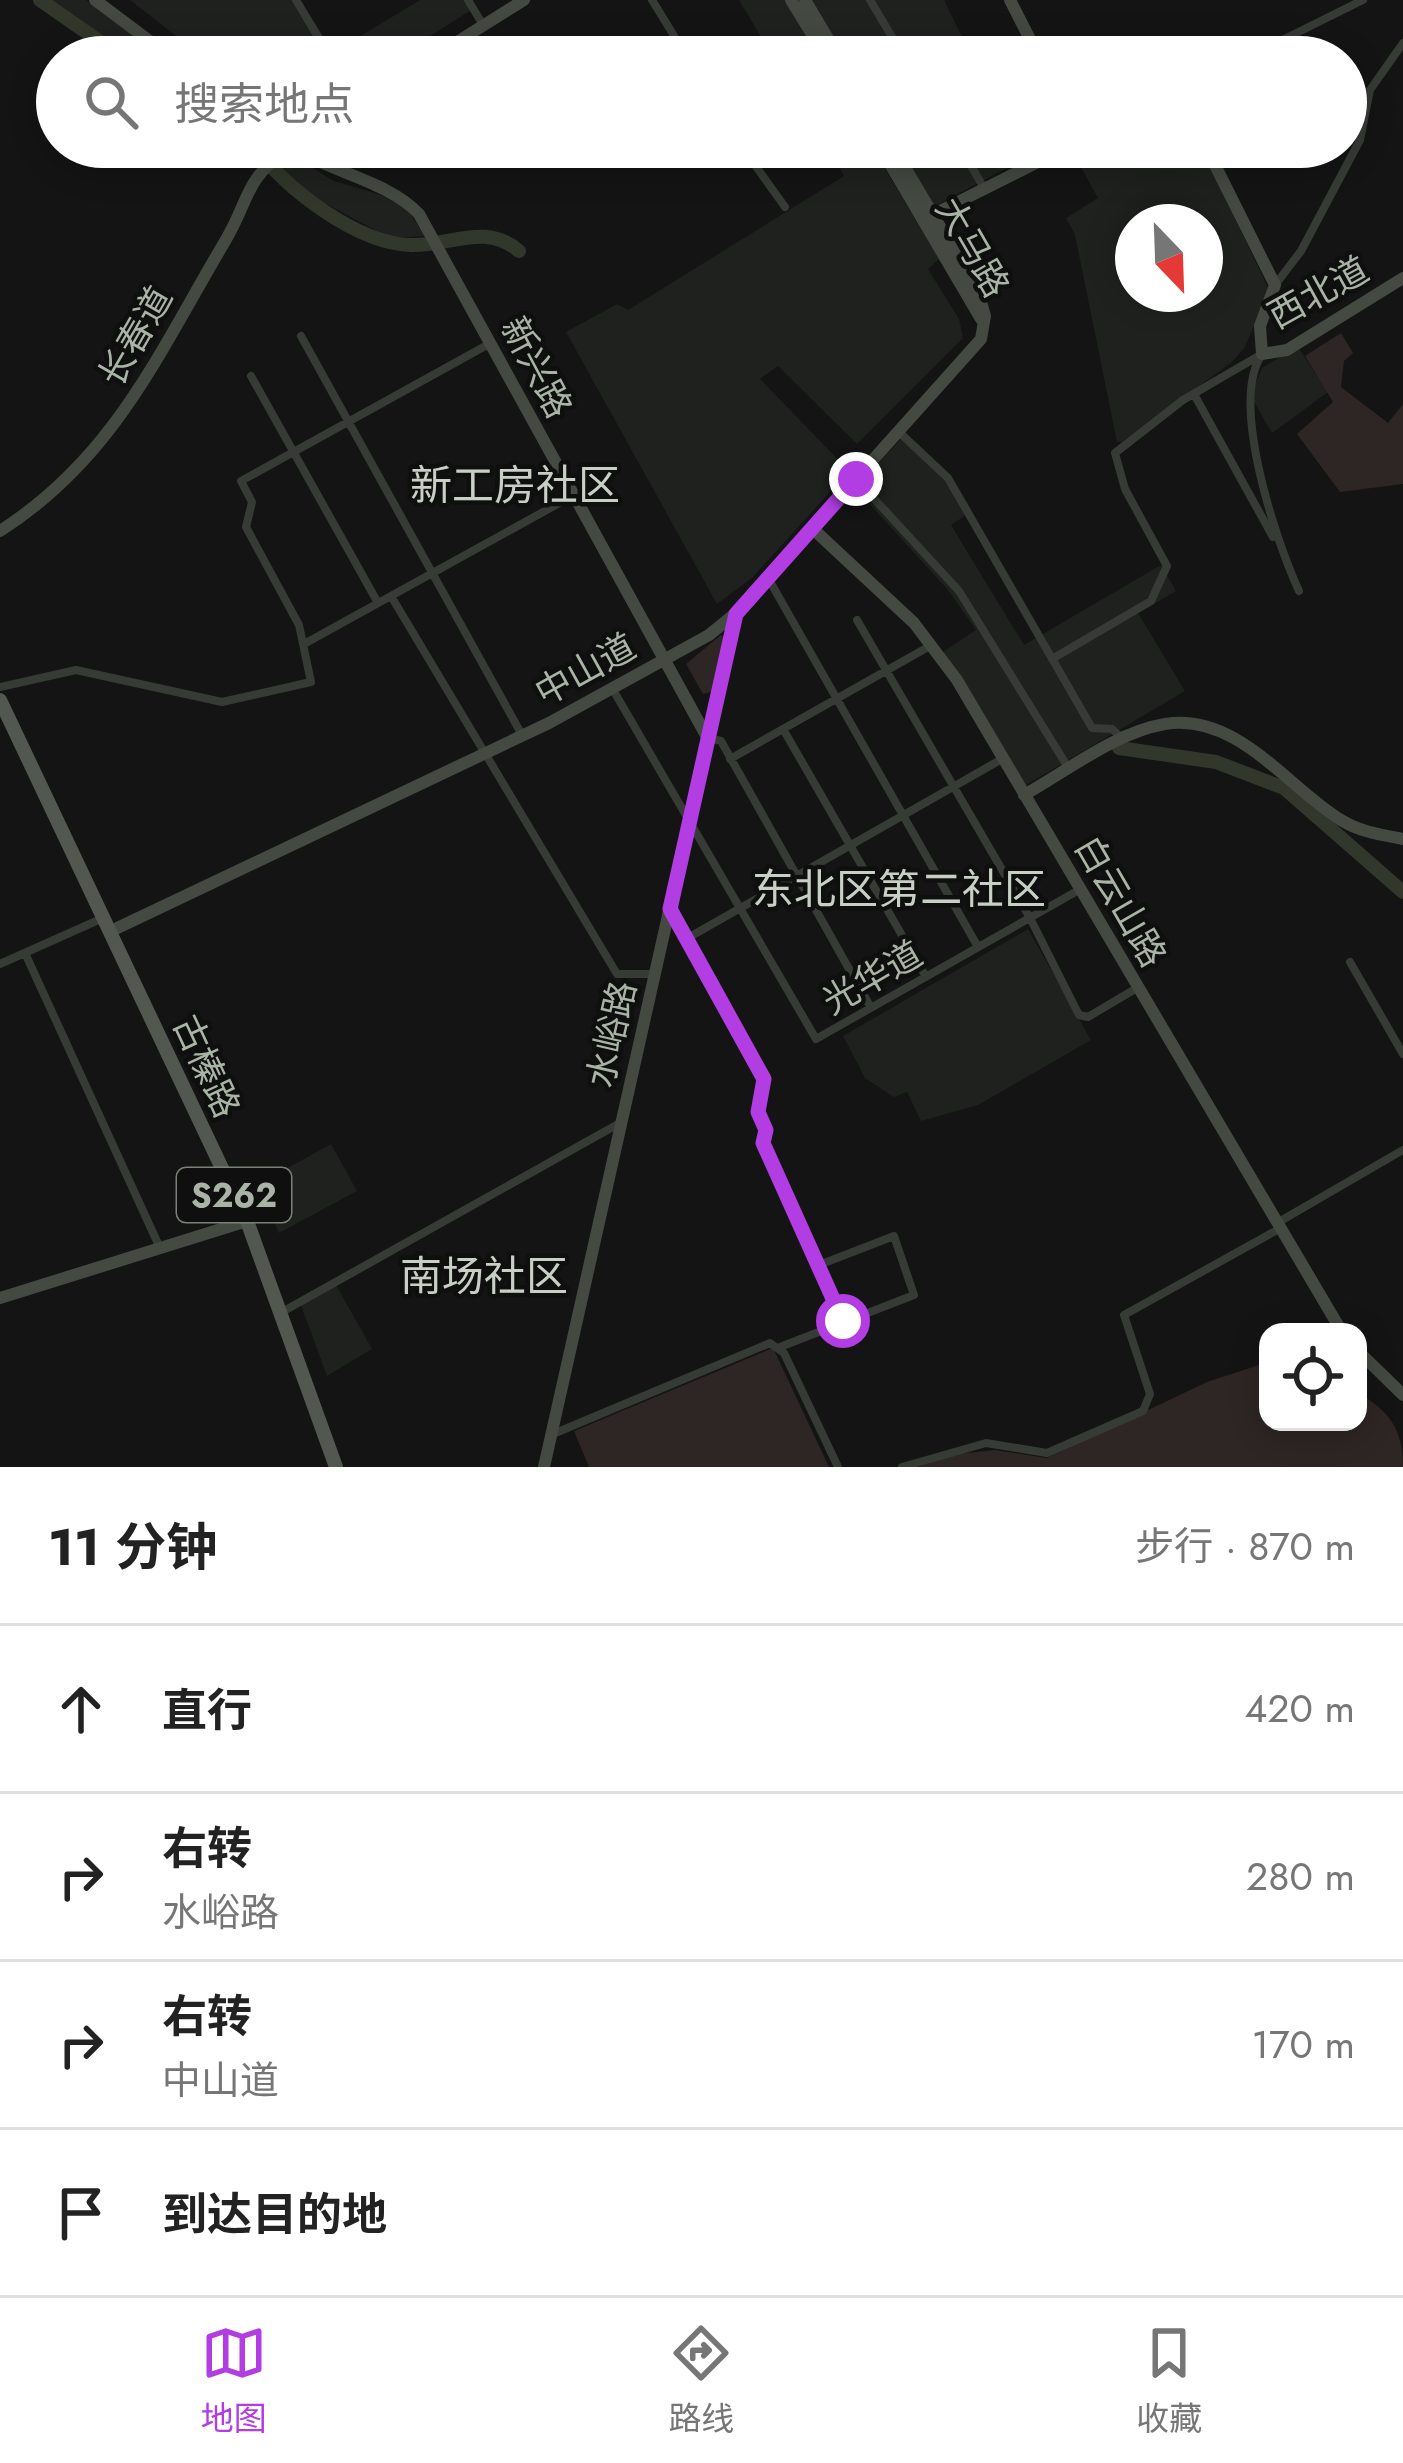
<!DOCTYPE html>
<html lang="zh">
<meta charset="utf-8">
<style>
:root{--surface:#fff;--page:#f2f2f2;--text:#222;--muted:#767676;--line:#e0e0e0;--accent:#b23de2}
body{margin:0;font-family:Jost,"Noto Sans SC",sans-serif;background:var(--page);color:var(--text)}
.controls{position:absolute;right:36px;bottom:36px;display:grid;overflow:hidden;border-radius:24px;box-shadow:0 6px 30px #0003}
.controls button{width:108px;height:108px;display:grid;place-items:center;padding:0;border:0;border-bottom:3px solid var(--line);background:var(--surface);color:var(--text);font:60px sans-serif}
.compass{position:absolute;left:1115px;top:204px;width:108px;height:108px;border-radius:50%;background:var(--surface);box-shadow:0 6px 30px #0003;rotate:157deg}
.stop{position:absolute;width:36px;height:36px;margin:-27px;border:9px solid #b23de2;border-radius:50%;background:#fff}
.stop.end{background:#b23de2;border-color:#fff;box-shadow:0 3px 12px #0008}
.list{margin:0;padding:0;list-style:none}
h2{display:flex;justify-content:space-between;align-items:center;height:156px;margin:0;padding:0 48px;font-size:51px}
h2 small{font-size:39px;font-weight:400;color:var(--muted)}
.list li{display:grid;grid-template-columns:78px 1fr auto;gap:36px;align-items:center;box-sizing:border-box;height:168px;padding:0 48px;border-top:3px solid var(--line)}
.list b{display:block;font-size:45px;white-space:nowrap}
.list p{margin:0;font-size:39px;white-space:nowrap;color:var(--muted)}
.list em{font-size:39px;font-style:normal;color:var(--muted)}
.icon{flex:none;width:66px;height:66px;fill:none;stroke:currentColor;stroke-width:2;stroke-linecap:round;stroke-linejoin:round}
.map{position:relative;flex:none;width:1403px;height:1467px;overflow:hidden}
.search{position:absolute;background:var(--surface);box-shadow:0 6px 30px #0003;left:36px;right:36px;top:36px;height:132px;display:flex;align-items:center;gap:30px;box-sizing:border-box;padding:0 42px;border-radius:66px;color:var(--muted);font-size:45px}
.sheet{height:828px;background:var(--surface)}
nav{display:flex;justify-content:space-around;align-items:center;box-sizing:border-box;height:168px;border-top:3px solid var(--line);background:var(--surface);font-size:33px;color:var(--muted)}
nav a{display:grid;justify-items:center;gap:6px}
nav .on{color:var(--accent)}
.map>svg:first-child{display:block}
</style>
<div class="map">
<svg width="1403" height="1467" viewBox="0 0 1403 1467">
<rect width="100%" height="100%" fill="#131413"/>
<path fill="#1f211f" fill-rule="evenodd" d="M43,0H86L163,57H130Z
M130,0H300L334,52L420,0H471L476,7L397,57H203Z
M739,0H785L819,57H773Z
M810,0H944L972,57H902L896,44L874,57H844Z
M828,147H872L939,259L928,269L959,319L963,338L857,444L778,366L760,379L849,471L753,577L717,604L566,332L617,304L628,310L844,176Z
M897,147H1016L1022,160L933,207Z
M1086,147H1201L1269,290L1245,347L1232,362L1122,442H1117L1075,235L1066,218L1098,198L1073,153ZM1133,222H1205V294H1133Z
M290,154L334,181L388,197L407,209L425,236L390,238L304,192L274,162Z
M1297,346L1328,392L1272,433L1253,400V389L1262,368Z
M901,439L948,481L966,515L951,525L1024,645L1161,565L1176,591L1138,613L1185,691L1021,788L940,654L976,630L949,591L855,488Z
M1028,929L1091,1040L978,1105L921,1121L907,1092L894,1097L865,1078L843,1036Z
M331,1144L357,1191L279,1233L257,1185Z
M336,1285L372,1349L327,1376L301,1305Z"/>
<path fill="#2e2625" d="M1341,333L1353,353L1344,361L1341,387L1388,423L1403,404V484L1340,492L1297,434L1333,402L1305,356Z
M721,635L725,637L714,691L703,694L686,664Z
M773,1348L829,1467H589L574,1431Z
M1265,1363L1268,1422H1358V1393C1390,1411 1403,1430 1403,1467H917L958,1454L995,1450L1047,1458L1207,1382Z"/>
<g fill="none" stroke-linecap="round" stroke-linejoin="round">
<path stroke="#31372a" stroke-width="14" d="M40,0L122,57
M255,147C284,188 358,244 411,245C451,246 485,222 519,251
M1119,748L1216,762L1284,788L1403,892"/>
<path stroke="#373b36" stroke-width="8" d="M296,0L330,57
M468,0L483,25
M652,0L687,57
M870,0L904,57
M1248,57L1363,0
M742,147L785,207
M960,147L984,188
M1275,285L1301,251L1360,140L1370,90L1403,43
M301,336L522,735
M1261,356C1230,404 1276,541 1299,591
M251,376L378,603
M1195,396L1273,537
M899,432L948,478L1092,728L1112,729L1122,738
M856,479L959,591L1069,769
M768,578L978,947
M391,596L617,974H654
M857,620L1030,918L1079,1015L1088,1017L1137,988
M304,644L572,496
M1052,659L1151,601L1167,566L1125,489L1115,453L1183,400L1262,354
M0,687L76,670L222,702L311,682L299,625L246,527L252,502L241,481L489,344
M612,688L816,1039L1079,890
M783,729L926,977
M708,738L721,741L871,1008
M730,759L930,646
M671,912L686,939L1002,759
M686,939L764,1079L758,1112L766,1130L763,1143L843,1321
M25,953L160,1248
M1350,962L1403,1054
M0,964L103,918
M1277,1223L1403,1150
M282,1312L620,1123
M780,1347L914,1295L894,1236L819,1265
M553,1434L770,1343L784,1353L838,1467
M902,1467L986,1443L1047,1453L1143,1411L1150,1394L1124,1315L1279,1229"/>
<path stroke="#444942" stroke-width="12" d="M95,0L171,57
M791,0L826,57
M805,0L839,57
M1010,0L1039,57
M433,57L524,0
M292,147C332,173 388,181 419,214L707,737
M880,147L981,319
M1206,147L1275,285L1260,326L1262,354L1287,350L1403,278
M930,216L1068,147
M812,528L914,623L957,680L1342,1332
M0,531C114,458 158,354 224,243C252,196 241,184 289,147
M1024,795C1067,771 1116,732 1165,724C1237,712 1288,788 1341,820C1360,832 1382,835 1403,839
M111,931L549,723L709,635L736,613L981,339L985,316L978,291L893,147
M0,1298L247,1221
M1358,1351L1403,1395
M544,1467L736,613"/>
<path stroke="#525850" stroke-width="14" d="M0,700L247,1221L336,1467"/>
</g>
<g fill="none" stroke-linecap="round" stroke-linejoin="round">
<path stroke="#b23de2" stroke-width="15" d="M843,1321L763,1143L766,1130L758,1112L764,1079L670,909L736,614L856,479"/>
</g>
<g text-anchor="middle" stroke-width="9" stroke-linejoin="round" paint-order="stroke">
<rect fill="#0e0f0e" stroke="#7a8278" stroke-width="3" x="177" y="1168" width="114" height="54" rx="9"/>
<g font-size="33" font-weight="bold" fill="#a9b4a6">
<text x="234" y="1207">S262</text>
</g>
<g font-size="36" fill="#a9b4a6" stroke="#0e0f0e">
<text transform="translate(973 247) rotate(60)" y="13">大马路</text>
<text transform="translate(1318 292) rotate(-29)" y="13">西北道</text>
<text transform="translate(135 336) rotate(-60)" y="13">长春道</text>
<text transform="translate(537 367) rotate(62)" y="13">新兴路</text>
<text transform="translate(585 669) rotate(-29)" y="13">中山道</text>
<text transform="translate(1121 901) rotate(60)" y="13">白云山路</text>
<text transform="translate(872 977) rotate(-30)" y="13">光华道</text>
<text transform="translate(611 1034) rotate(-77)" y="13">水峪路</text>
<text transform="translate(207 1066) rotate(65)" y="13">古榛路</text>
</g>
<g font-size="42" fill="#c8d0c6" stroke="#0e0f0e">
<text x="515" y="500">新工房社区</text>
<text x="899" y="904">东北区第二社区</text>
<text x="484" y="1291">南场社区</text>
</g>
</g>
</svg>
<div class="controls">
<button><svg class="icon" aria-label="locate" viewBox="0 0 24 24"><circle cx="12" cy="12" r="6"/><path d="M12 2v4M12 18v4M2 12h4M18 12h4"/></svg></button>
</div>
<svg class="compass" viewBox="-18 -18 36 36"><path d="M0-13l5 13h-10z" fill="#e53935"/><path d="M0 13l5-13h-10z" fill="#767676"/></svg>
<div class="stop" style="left:843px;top:1321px"></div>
<div class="stop end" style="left:856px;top:479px"></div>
<div class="search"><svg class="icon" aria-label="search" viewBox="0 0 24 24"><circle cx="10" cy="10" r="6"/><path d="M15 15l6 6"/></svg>搜索地点</div>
</div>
<section class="sheet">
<h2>11 分钟<small>步行 · 870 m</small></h2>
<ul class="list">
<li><svg class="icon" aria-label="ahead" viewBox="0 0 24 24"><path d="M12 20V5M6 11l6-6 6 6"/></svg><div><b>直行</b></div><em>420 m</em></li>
<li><svg class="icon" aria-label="right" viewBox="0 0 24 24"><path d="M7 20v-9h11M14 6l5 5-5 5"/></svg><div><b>右转</b><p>水峪路</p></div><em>280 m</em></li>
<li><svg class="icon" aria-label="right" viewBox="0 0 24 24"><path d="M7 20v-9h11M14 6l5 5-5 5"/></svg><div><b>右转</b><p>中山道</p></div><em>170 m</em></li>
<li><svg class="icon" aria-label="arrive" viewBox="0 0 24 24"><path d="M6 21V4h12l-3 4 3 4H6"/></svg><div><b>到达目的地</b></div></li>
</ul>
</section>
<nav>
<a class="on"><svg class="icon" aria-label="map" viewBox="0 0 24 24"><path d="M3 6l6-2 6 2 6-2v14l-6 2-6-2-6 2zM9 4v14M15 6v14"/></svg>地图</a>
<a><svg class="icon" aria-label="directions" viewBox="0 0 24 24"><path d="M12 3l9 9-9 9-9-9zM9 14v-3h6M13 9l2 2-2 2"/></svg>路线</a>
<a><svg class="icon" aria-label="saved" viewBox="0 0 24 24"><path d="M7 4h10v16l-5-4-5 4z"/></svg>收藏</a>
</nav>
